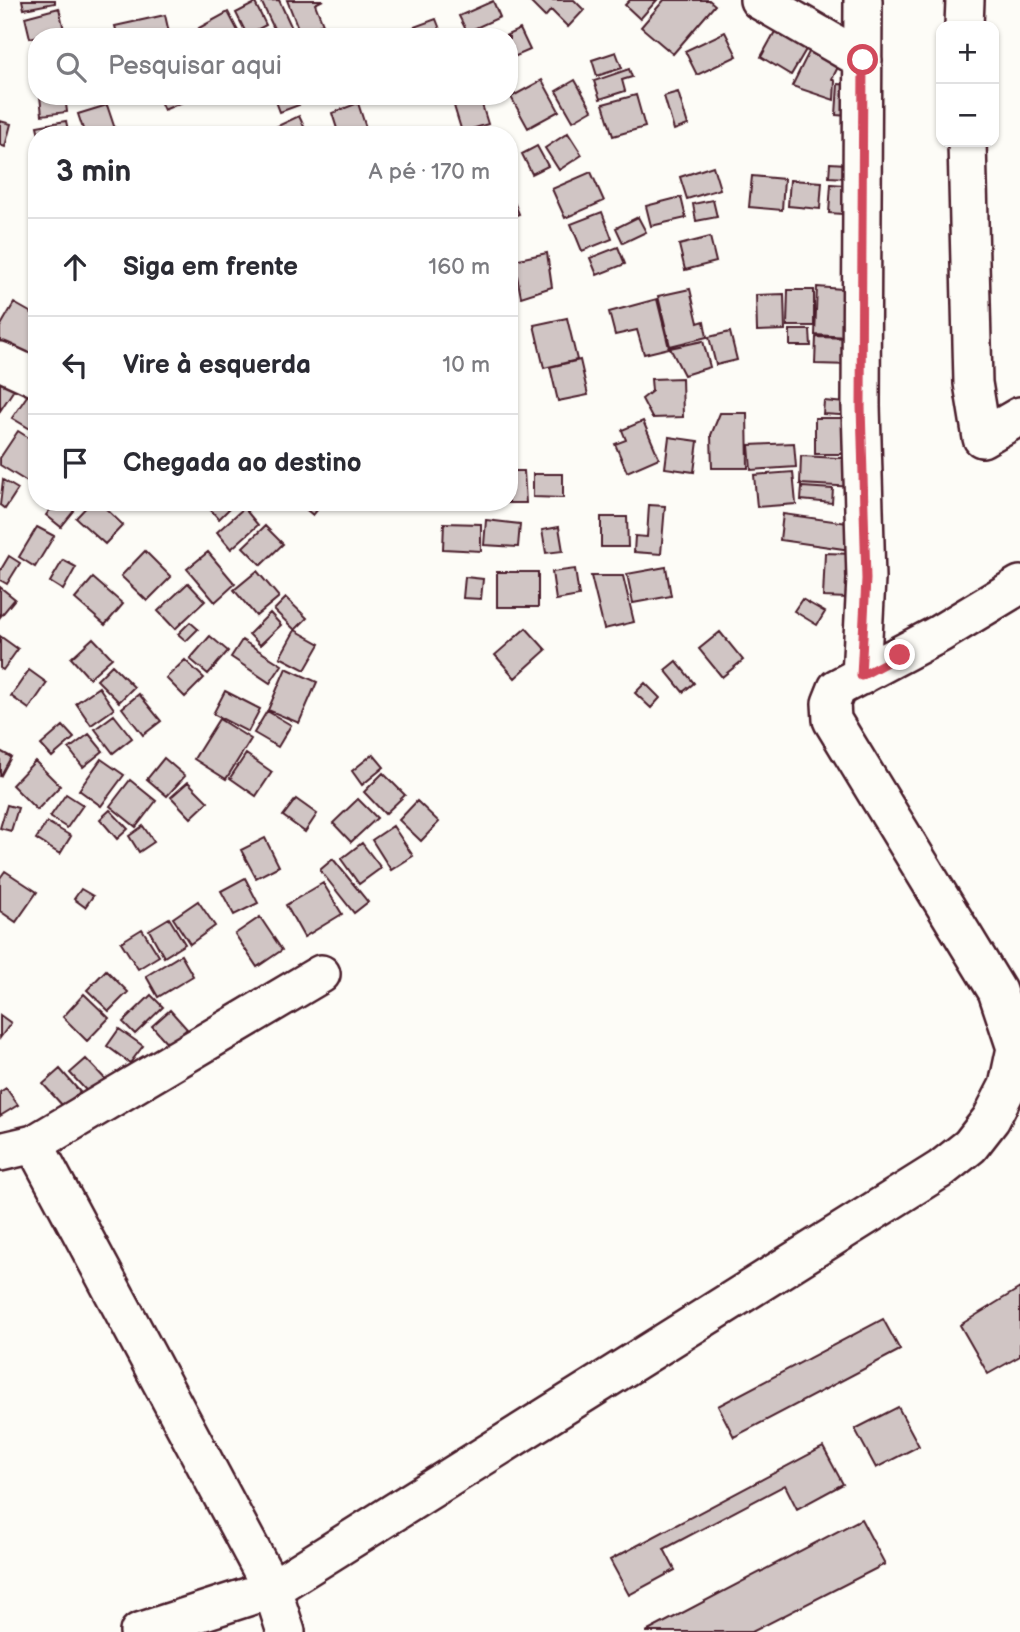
<!DOCTYPE html>
<html lang="pt">
<meta charset="utf-8">
<style>
:root{--surface:#fff;--page:#f2f2f3;--text:#2b2b33;--muted:#7c7c81;--line:#e1e1e2}
body{margin:0;font-family:"Balsamiq Sans",sans-serif;background:var(--page);color:var(--text)}
.controls{position:absolute;right:21px;top:21px;display:grid;overflow:hidden;border-radius:14px;box-shadow:0 2px 5px #0004}
.controls button{width:63px;height:63px;display:grid;place-items:center;padding:0;border:0;border-bottom:2px solid var(--line);background:var(--surface);color:var(--text);font:35px sans-serif}
.stop{position:absolute;width:21px;height:21px;margin:-16px;border:5px solid #d1495b;border-radius:50%;background:#fff}
.stop.end{background:#d1495b;border-color:#fff;box-shadow:0 2px 7px #0008}
.list{margin:0;padding:0;list-style:none}
h2{display:flex;justify-content:space-between;align-items:center;height:91px;margin:0;padding:0 28px;font-size:30px}
h2 small{font-size:23px;font-weight:400;color:var(--muted)}
.list li{display:grid;grid-template-columns:46px 1fr auto;gap:21px;align-items:center;box-sizing:border-box;height:98px;padding:0 28px;border-top:2px solid var(--line)}
.list b{display:block;font-size:26px;white-space:nowrap}
.list em{font-size:23px;font-style:normal;color:var(--muted)}
.icon{flex:none;width:38px;height:38px;fill:none;stroke:currentColor;stroke-width:2;stroke-linecap:round;stroke-linejoin:round}
.map{position:relative;flex:none;width:1020px;height:1632px;overflow:hidden}
.search{position:absolute;background:var(--surface);box-shadow:0 2px 5px #0004;left:28px;top:28px;width:490px;height:77px;display:flex;align-items:center;gap:18px;box-sizing:border-box;padding:0 24px;border-radius:28px;color:var(--muted);font-size:26px}
.panel{position:absolute;background:var(--surface);box-shadow:0 2px 5px #0004;left:28px;top:126px;width:490px;height:385px;border-radius:28px}
.map>svg:first-child{display:block}
</style>
<div class="map">
<svg width="1020" height="1632" viewBox="0 0 1020 1632">
<rect width="100%" height="100%" fill="#fdfcf7"/>
<filter id="ink" filterUnits="userSpaceOnUse"><feTurbulence type="fractalNoise" baseFrequency=".0143" numOctaves="2"/><feDisplacementMap in="SourceGraphic" scale="14" xChannelSelector="R" yChannelSelector="G"/><feConvolveMatrix kernelMatrix="1 2 1 2 8 2 1 2 1" color-interpolation-filters="sRGB"/></filter>
<g filter="url(#ink)">
<path fill="#d0c5c4" stroke="#4a1f2b" stroke-width="2" d="M22,0H55V3L24,9Z
M279,0L296,37H278L261,1Z
M287,0H323L315,4L323,24L300,33Z
M533,0H574L584,10L568,27L551,10L545,17L530,2Z
M630,0H657L640,19L625,5Z
M664,0H709L715,5L673,54L641,27Z
M493,1L500,17L467,32L459,16Z
M255,3L266,25L247,35L236,13Z
M59,8L64,30L30,38L25,17Z
M228,12L238,31L226,37H204L199,28Z
M165,15L170,37H118L115,26Z
M436,19L443,37H418L414,27Z
M777,28L808,46L791,75L761,57Z
M520,29L530,50L509,59V37H503Z
M725,32L737,56L697,75L685,51Z
M811,48L840,63L832,79L835,81L834,100L792,86Z
M616,52L622,68L597,76L592,60Z
M629,69L632,77L622,80L625,91L600,99L594,81Z
M542,80L559,111L528,128L511,97Z
M575,80L592,110L573,121L556,91Z
M838,84L876,87L874,118L836,115Z
M678,92L688,125L674,130L664,96Z
M636,95L645,127L613,136L603,104Z
M40,96H65L67,112L42,115Z
M197,96L164,110L158,97L159,96Z
M274,96H296L299,105L280,112Z
M480,98L488,124L462,132L454,106Z
M358,103L366,128L339,135L332,113Z
M107,105L117,135H85L78,114Z
M299,116L308,135H266L265,132Z
M0,121L11,124L5,147L0,145Z
M66,121L69,135H39L37,126Z
M568,133L582,155L559,170L545,148Z
M537,146L548,166L532,174L522,154Z
M830,163L846,164V178L829,177Z
M713,166L720,189L687,199L680,177Z
M591,172L604,201L565,218L552,189Z
M752,176L784,179L782,210L749,207Z
M790,180L822,182L820,209L788,206Z
M831,184L858,186L856,215L829,213Z
M509,190L519,214L509,218Z
M681,197L686,218L651,226L646,206Z
M713,200L717,217L696,221L693,204Z
M602,212L612,239L582,251L571,224Z
M638,217L646,232L623,243L616,228Z
M710,237L716,262L685,270L679,245Z
M618,247L625,264L597,275L590,258Z
M509,248L516,295L509,296Z
M547,253L552,287L521,297L514,260Z
M817,287L855,290L848,337L815,335Z
M690,289L698,323L704,321L707,337L670,346L658,296Z
M788,290H814V326H787Z
M784,294L785,330L757,331L756,295Z
M657,299L669,348L644,354L637,330L615,335L609,312Z
M14,303L37,316V339L28,356L0,341V327Z
M567,318L577,360L544,368L534,325Z
M790,330H810L811,346H790Z
M730,332L737,360L716,365L709,337Z
M816,337L852,338L851,365L815,364Z
M703,341L710,367L684,375L670,348Z
M580,360L588,395L558,401L550,367Z
M0,378L15,388L0,411Z
M682,378L683,417L652,418L642,399L652,391L651,379Z
M29,393L37,398V433L12,418Z
M824,401L856,404V416L823,414Z
M720,413H747L748,468H712L711,435Z
M815,418H857L858,454H815Z
M643,421L659,458L627,472L615,444L626,440L622,430Z
M18,431L37,443V488L0,465V458Z
M669,437L698,441L694,472L665,468Z
M794,443L796,467L751,470L749,445Z
M801,456L858,459L856,487L800,484Z
M509,471H524L526,503H502L509,502Z
M793,472L796,504L757,507L754,475Z
M533,474H563V498L533,497Z
M3,480L18,489L5,509L0,505Z
M802,487L833,489L832,503L801,500Z
M56,502H63L74,511L61,527L46,515Z
M91,502H99L123,525L105,544L76,518Z
M214,502H236L219,519L208,507Z
M297,502H324L313,515Z
M649,505L665,506L661,554L634,552L635,536L647,537Z
M244,508L258,525L231,549L217,532Z
M783,514L855,524L851,550L780,540Z
M601,517H627L628,547H601Z
M486,520L520,524L518,547L484,545Z
M444,523L481,524V551L443,549Z
M265,526L283,544L261,565L243,547Z
M37,527L54,536L35,567L19,557Z
M559,527L563,551L546,553L542,530Z
M145,551L171,577L147,601L121,576Z
M208,552L235,584L215,602L187,569Z
M825,553L853,554L848,598L823,597Z
M9,556L20,563L7,584L0,580V571Z
M63,560L76,567L63,590L50,582Z
M666,567L671,596L633,603L627,574Z
M575,569L579,596L556,600L552,572Z
M257,571L279,597L256,616L234,590Z
M497,572H538V607H497Z
M591,576H623L634,622L604,629Z
M465,577L483,579L481,599L463,598Z
M93,578L123,604L105,625L75,599Z
M188,583L205,601L175,629L158,611Z
M0,587L15,599L0,617Z
M286,598L307,618L295,630L274,610Z
M802,599L825,612L817,625L794,611Z
M270,613L281,625L260,645L249,634Z
M190,622L198,629L186,641L178,634Z
M526,628L546,650L515,678L495,655Z
M295,630L320,644L305,670L280,657Z
M720,632L743,660L722,677L699,649Z
M0,636L18,649L3,670L0,668Z
M210,636L228,651L208,674L190,659Z
M93,638L112,658L89,678L71,658Z
M242,640L282,665L270,683L231,657Z
M185,660L204,678L185,697L166,678Z
M676,661L694,683L683,692L665,670Z
M112,665L134,687L119,702L97,680Z
M286,668L317,682L299,723L268,710Z
M29,670L47,683L29,709L11,696Z
M645,683L660,698L651,708L635,693Z
M99,687L114,709L91,725L76,703Z
M225,691L260,709L248,732L213,714Z
M139,694L161,721L143,735L122,708Z
M267,711L291,725L278,747L254,733Z
M114,715L132,738L113,753L95,729Z
M219,719L251,739L226,779L194,759Z
M63,726L74,738L52,757L41,745Z
M89,734L103,751L83,767L69,749Z
M0,751L11,757L0,777Z
M246,754L272,772L256,796L230,778Z
M373,754L384,767L362,785L352,771Z
M164,758L185,776L167,796L147,779Z
M101,759L124,775L101,806L79,790Z
M35,761L60,786L37,810L12,785Z
M383,773L405,795L385,814L364,792Z
M130,780L156,801L136,827L110,806Z
M188,782L208,802L191,818L171,797Z
M66,794L83,805L67,828L50,817Z
M296,799L317,814L305,832L283,816Z
M358,799L377,818L351,842L333,823Z
M417,801L439,822L421,841L399,820Z
M7,805L18,808L11,831L0,828Z
M110,810L128,829L117,839L100,819Z
M47,822L71,836L60,854L36,839Z
M143,826L154,842L139,852L129,836Z
M393,826L413,856L391,870L372,840Z
M265,838L279,866L256,878L241,850Z
M362,843L381,868L359,884L341,859Z
M333,859L368,902L354,913L320,870Z
M5,871L37,892L16,922L0,911V878Z
M245,878L258,903L234,915L221,891Z
M323,883L342,914L304,937L286,905Z
M81,889L93,896L85,907L74,899Z
M198,901L215,926L190,944L173,918Z
M260,917L282,950L257,967L235,934Z
M169,918L185,944L164,957L149,930Z
M142,929L159,956L138,969L121,942Z
M181,955L193,976L158,997L146,976Z
M106,970L128,992L109,1011L87,990Z
M84,994L109,1018L87,1041L63,1017Z
M151,995L163,1007L135,1034L123,1022Z
M170,1010L187,1029L169,1045L152,1026Z
M0,1015L11,1023L0,1038Z
M119,1029L143,1046L130,1063L107,1046Z
M86,1059L111,1085L95,1100L70,1073Z
M60,1069L80,1092L63,1106L43,1084Z
M6,1088L18,1105L0,1116V1092Z
M1020,1288V1356L988,1374L960,1325Z
M883,1319L900,1350L734,1437L718,1406Z
M898,1407L919,1446L876,1468L855,1429Z
M823,1447L843,1484L797,1509L785,1485L664,1549L675,1570L629,1595L610,1560Z
M861,1519L885,1564L752,1632H646Z"/>
<g fill="none" stroke-linecap="round" stroke-linejoin="round">
<g stroke="#4a1f2b" stroke-width="42">
<path id="minor" d="M759,0L863,60
M964,26L965,0
M967,142L973,383L982,438L1020,416
M0,361L37,378
M861,676L866,579L861,406L863,0
M34,1144L272,1589L286,1632
M0,1152L34,1144L321,974
M139,1632L272,1589L941,1169L970,1146L991,1119L1008,1086L1016,1048L997,991L832,720L831,703L837,688L939,634L1020,585"/>
</g>
<use href="#minor" stroke="#fdfcf7" stroke-width="37"/>
</g>
</g>
<g fill="none" stroke-linecap="round" stroke-linejoin="round" filter="url(#ink)">
<path stroke="#d1495b" stroke-width="9" d="M863,60L861,406L866,579L861,676L900,655"/>
</g>
</svg>
<div class="controls">
<button>+</button>
<button>−</button>
</div>
<div class="stop" style="left:863px;top:60px"></div>
<div class="stop end" style="left:900px;top:655px"></div>
<div class="search"><svg class="icon" aria-label="search" viewBox="0 0 24 24"><circle cx="10" cy="10" r="6"/><path d="M15 15l6 6"/></svg>Pesquisar aqui</div>
<section class="panel">
<h2>3 min<small>A pé · 170 m</small></h2>
<ul class="list">
<li><svg class="icon" aria-label="ahead" viewBox="0 0 24 24"><path d="M12 20V5M6 11l6-6 6 6"/></svg><div><b>Siga em frente</b></div><em>160 m</em></li>
<li><svg class="icon" aria-label="left" viewBox="0 0 24 24"><path d="M17 20v-9H6M10 6l-5 5 5 5"/></svg><div><b>Vire à esquerda</b></div><em>10 m</em></li>
<li><svg class="icon" aria-label="arrive" viewBox="0 0 24 24"><path d="M6 21V4h12l-3 4 3 4H6"/></svg><div><b>Chegada ao destino</b></div></li>
</ul>
</section>
</div>
